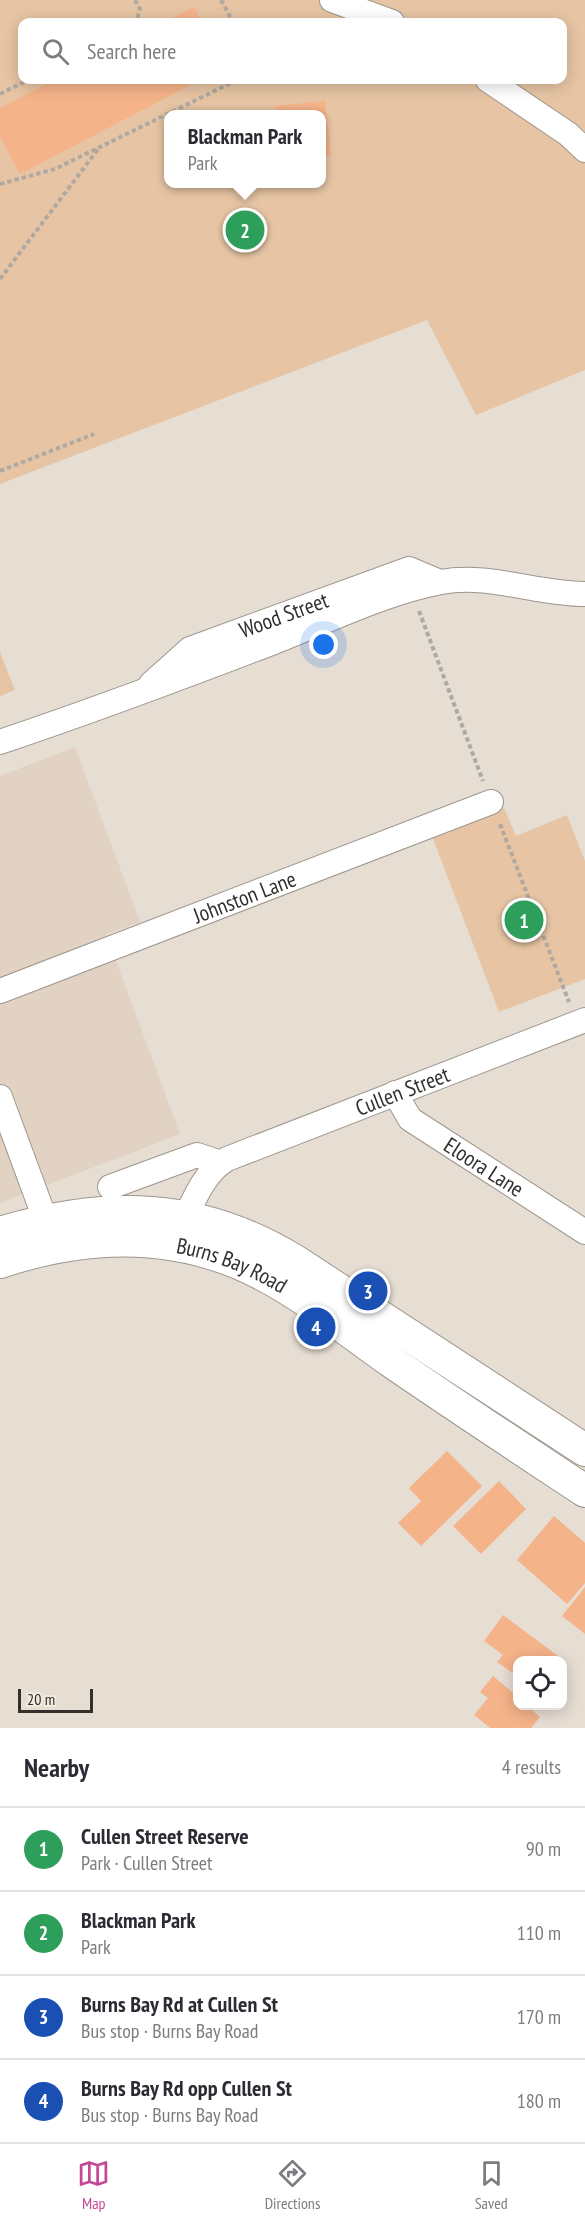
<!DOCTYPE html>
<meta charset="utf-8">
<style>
:root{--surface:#fff;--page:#f7f7f7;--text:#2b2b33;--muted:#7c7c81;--line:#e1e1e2;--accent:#c64895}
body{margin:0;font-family:"PT Sans Narrow",sans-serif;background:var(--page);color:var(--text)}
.controls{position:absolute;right:18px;bottom:18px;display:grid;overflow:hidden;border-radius:12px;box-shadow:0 3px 15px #0003}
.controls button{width:54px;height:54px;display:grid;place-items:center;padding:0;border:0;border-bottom:2px solid var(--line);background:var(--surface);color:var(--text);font:30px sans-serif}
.scale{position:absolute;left:18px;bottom:15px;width:75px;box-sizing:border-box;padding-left:6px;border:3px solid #332f2c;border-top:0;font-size:16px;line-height:21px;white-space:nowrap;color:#332f2c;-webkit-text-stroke:4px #f3eae0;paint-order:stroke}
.you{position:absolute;left:324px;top:645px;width:21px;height:21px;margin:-15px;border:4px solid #fff;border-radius:50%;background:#1a73e8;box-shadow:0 0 0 9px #1a73e833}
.badge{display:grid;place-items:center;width:39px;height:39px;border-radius:50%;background:var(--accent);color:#fff;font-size:20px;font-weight:700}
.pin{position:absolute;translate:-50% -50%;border:3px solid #fff;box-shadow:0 2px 6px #0006}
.popup{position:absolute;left:164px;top:110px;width:162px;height:78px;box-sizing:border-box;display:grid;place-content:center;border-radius:12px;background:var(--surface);filter:drop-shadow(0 2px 4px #0005);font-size:20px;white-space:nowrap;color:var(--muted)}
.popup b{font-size:22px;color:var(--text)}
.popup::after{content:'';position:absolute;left:50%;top:100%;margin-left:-12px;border:12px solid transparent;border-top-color:var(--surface)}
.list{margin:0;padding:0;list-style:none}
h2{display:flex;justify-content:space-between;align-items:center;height:78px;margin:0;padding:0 24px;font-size:26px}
h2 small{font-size:20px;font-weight:400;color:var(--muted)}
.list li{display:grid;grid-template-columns:39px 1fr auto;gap:18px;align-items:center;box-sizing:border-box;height:84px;padding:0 24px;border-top:2px solid var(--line)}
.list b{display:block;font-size:22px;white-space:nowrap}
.list p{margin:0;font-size:20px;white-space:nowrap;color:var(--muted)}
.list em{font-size:20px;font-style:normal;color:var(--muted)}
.icon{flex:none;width:33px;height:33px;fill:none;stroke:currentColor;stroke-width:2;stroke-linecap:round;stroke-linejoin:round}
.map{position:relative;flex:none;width:585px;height:1728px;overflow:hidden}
.search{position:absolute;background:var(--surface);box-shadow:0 3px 15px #0003;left:18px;right:18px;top:18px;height:66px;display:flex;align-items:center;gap:15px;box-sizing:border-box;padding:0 21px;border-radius:12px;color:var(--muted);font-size:22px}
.sheet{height:414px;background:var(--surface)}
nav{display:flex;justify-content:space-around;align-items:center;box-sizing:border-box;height:84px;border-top:2px solid var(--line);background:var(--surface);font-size:16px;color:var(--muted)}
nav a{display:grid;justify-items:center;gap:3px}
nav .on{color:var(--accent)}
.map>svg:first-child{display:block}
</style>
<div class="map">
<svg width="585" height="1728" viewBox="0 0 585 1728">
<rect width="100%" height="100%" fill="#e6ddd3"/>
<path fill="#e1d2c3" d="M75,747L140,922L106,934L180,1134L0,1203V1000L8,997L0,977V776Z"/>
<path fill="#e7c5a4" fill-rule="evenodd" d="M0,0H585V370L476,415L427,320L0,484ZM22,22H562V80H22ZM168,115H322V184H168Z
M0,652L15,690L0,696Z
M504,808L516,836L567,815L585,861V979L499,1012L432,836Z"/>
<path fill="#f5b38a" d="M194,7L202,22H164Z
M54,80H200L20,174L0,136V108Z
M325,101L331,155L322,156V115H276L275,106Z
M447,1451L482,1486L421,1546L398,1523L421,1501L409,1488Z
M499,1481L526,1509L481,1554L453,1526Z
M554,1516L585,1543V1583L567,1604L517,1560Z
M585,1587V1634L562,1616Z
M503,1615L558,1656L555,1660H518V1677L497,1662L503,1655L484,1641Z
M493,1676L518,1697V1706H527L540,1717L531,1728H490L474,1715L488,1698L480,1692Z"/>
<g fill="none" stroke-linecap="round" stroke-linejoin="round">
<g stroke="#9e968d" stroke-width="26">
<g id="minor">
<path d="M332,0L392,22"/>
<path d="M488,80L568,134L585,150"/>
<path id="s1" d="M151,684L190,649L409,569L440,582"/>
<path d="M0,742C92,711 183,677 274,642C328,621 384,593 441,582C488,573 537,594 585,594"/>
<path id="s2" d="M0,991L491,802"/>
<path id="s3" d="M395,1093L410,1119L585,1232"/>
<path d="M0,1097L51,1235"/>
<path d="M110,1187L197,1155L221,1163"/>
<path id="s4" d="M179,1231C191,1207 203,1172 227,1159L585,1020"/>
</g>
</g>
<g stroke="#9e968d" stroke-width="34">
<g id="major">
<path d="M0,1233C106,1201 199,1202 295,1261L585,1450"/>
<path id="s5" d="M0,1262C87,1233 176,1230 260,1273C307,1297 349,1332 392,1362C456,1406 520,1448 585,1491"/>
</g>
</g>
<path stroke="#b0a9a1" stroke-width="4" stroke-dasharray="4.5 3" stroke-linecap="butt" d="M135,0L140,9L136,22
M221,0L233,22
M0,94L28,80
M0,184L55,169L237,80
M0,279L99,148
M0,471L94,434
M419,611L483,781
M500,824L569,1002"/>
<use href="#minor" stroke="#fff" stroke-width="24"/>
<use href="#major" stroke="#fff" stroke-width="32"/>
</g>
<g text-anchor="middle" stroke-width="4.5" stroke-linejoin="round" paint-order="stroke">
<g font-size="22" fill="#332f2c" stroke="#f3eae0">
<text dy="8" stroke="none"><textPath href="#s1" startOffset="152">Wood Street</textPath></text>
<text dy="8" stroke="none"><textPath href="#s2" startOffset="262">Johnston Lane</textPath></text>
<text dy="8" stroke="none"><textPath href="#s4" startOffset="276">Cullen Street</textPath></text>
<text dy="8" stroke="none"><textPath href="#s3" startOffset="118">Eloora Lane</textPath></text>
<text dy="8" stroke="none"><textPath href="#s5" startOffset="238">Burns Bay Road</textPath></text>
</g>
</g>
</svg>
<div class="controls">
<button><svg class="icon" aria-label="locate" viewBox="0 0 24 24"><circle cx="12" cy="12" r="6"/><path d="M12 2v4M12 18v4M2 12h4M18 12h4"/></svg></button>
</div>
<div class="scale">20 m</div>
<div class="you"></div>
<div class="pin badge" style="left:524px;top:920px;background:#2e9e5b">1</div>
<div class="pin badge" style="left:245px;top:230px;background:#2e9e5b">2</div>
<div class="popup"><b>Blackman Park</b>Park</div>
<div class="pin badge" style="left:368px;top:1291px;background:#1a4fb4">3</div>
<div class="pin badge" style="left:316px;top:1327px;background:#1a4fb4">4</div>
<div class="search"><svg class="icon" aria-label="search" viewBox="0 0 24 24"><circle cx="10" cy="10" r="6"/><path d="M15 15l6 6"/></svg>Search here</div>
</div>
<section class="sheet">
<h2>Nearby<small>4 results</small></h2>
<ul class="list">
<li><span class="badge" style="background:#2e9e5b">1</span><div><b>Cullen Street Reserve</b><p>Park · Cullen Street</p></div><em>90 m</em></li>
<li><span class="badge" style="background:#2e9e5b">2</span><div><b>Blackman Park</b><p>Park</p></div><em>110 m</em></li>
<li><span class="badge" style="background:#1a4fb4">3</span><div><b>Burns Bay Rd at Cullen St</b><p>Bus stop · Burns Bay Road</p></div><em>170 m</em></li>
<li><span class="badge" style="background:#1a4fb4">4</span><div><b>Burns Bay Rd opp Cullen St</b><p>Bus stop · Burns Bay Road</p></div><em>180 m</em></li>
</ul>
</section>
<nav>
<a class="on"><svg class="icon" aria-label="map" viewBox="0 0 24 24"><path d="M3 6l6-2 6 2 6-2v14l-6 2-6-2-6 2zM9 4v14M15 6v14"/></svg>Map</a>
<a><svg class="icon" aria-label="directions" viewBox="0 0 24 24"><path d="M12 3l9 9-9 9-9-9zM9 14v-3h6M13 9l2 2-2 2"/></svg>Directions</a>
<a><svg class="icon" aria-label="saved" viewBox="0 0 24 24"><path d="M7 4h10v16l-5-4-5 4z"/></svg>Saved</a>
</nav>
